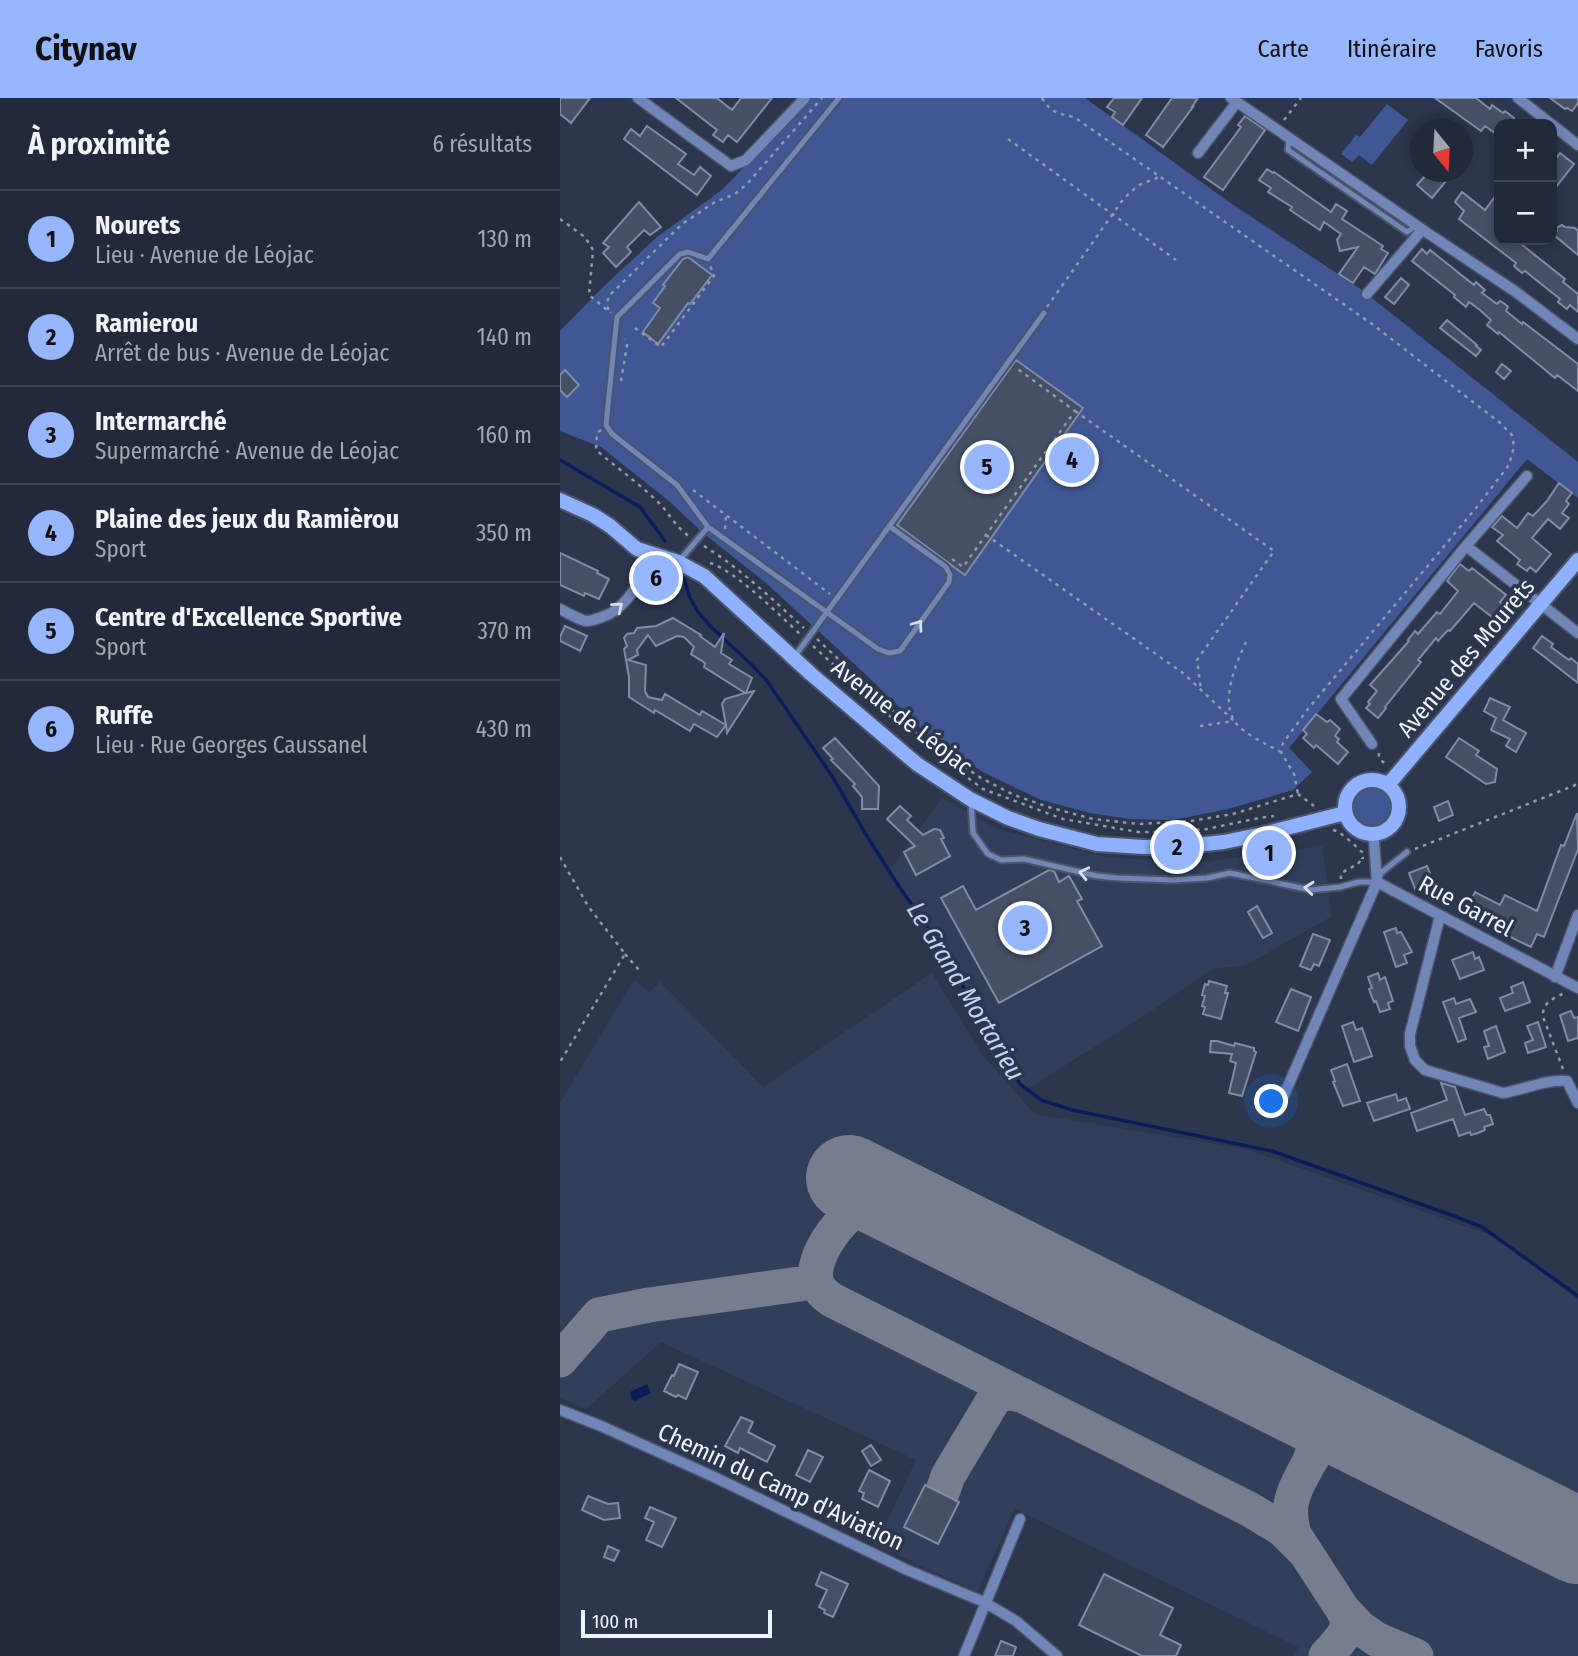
<!DOCTYPE html>
<html lang="fr">
<meta charset="utf-8">
<style>
:root{--surface:#21293a;--page:#2d3545;--text:#f1f3f6;--muted:#a2a6af;--line:#3e4554;--accent:#96b6fd}
body{margin:0;font-family:"Fira Sans Condensed",sans-serif;background:var(--page);color:var(--text)}
.controls{position:absolute;right:21px;top:21px;display:grid;overflow:hidden;border-radius:14px;box-shadow:0 4px 10px #0003}
.controls button{width:63px;height:63px;display:grid;place-items:center;padding:0;border:0;border-bottom:2px solid var(--line);background:var(--surface);color:var(--text);font:35px sans-serif}
.compass{position:absolute;left:850px;top:21px;width:63px;height:63px;border-radius:50%;background:var(--surface);box-shadow:0 4px 10px #0003;rotate:162deg}
.scale{position:absolute;left:21px;bottom:18px;width:191px;box-sizing:border-box;padding-left:7px;border:4px solid #f0f4fd;border-top:0;font-size:19px;line-height:24px;white-space:nowrap;color:#f0f4fd;-webkit-text-stroke:5px #2c374d;paint-order:stroke}
.you{position:absolute;left:712px;top:1004px;width:24px;height:24px;margin:-18px;border:5px solid #fff;border-radius:50%;background:#1a73e8;box-shadow:0 0 0 10px #1a73e833}
.badge{display:grid;place-items:center;width:46px;height:46px;border-radius:50%;background:var(--accent);color:#111;font-size:23px;font-weight:700}
.pin{position:absolute;translate:-50% -50%;border:4px solid #fff;box-shadow:0 2px 7px #0006}
.list{margin:0;padding:0;list-style:none}
h2{display:flex;justify-content:space-between;align-items:center;height:91px;margin:0;padding:0 28px;font-size:30px}
h2 small{font-size:23px;font-weight:400;color:var(--muted)}
.list li{display:grid;grid-template-columns:46px 1fr auto;gap:21px;align-items:center;box-sizing:border-box;height:98px;padding:0 28px;border-top:2px solid var(--line)}
.list b{display:block;font-size:26px;white-space:nowrap}
.list p{margin:0;font-size:23px;white-space:nowrap;color:var(--muted)}
.list em{font-size:23px;font-style:normal;color:var(--muted)}
.map{position:relative;flex:none;width:1018px;height:1558px;overflow:hidden}
header{display:flex;align-items:center;gap:42px;box-sizing:border-box;height:98px;padding:0 35px;background:var(--accent);color:#111}
header strong{font-size:33px}
nav{display:flex;gap:38px;margin-inline-start:auto;font-size:24px}
main{display:flex}
aside{flex:1;background:var(--surface)}
.map>svg:first-child{display:block}
</style>
<header>
<strong>Citynav</strong>
<nav><a>Carte</a><a>Itinéraire</a><a>Favoris</a></nav>
</header>
<main>
<aside>
<h2>À proximité<small>6 résultats</small></h2>
<ul class="list">
<li><span class="badge">1</span><div><b>Nourets</b><p>Lieu · Avenue de Léojac</p></div><em>130 m</em></li>
<li><span class="badge">2</span><div><b>Ramierou</b><p>Arrêt de bus · Avenue de Léojac</p></div><em>140 m</em></li>
<li><span class="badge">3</span><div><b>Intermarché</b><p>Supermarché · Avenue de Léojac</p></div><em>160 m</em></li>
<li><span class="badge">4</span><div><b>Plaine des jeux du Ramièrou</b><p>Sport</p></div><em>350 m</em></li>
<li><span class="badge">5</span><div><b>Centre d'Excellence Sportive</b><p>Sport</p></div><em>370 m</em></li>
<li><span class="badge">6</span><div><b>Ruffe</b><p>Lieu · Rue Georges Caussanel</p></div><em>430 m</em></li>
</ul>
</aside>
<div class="map">
<svg width="1018" height="1558" viewBox="0 0 1018 1558">
<rect width="100%" height="100%" fill="#2c374d"/>
<path fill="#323f5b" d="M382,700L438,731L544,759L638,765L762,748L772,818L686,867L653,871L582,919L466,992L330,772Z
M372,875L423,958L475,1016L686,1051L941,1141L1018,1202V1558H734L738,1549L455,1411L417,1494L316,1447L356,1362L101,1244L26,1311L0,1300V1005L74,882L89,894L100,884L203,989Z"/>
<path fill="#3f5893" d="M251,0H525L669,104L802,192L1018,364V400L967,361L729,650L752,674L733,692L668,711L613,722L570,721L530,715L481,702L423,674L369,638L304,575L205,484L143,435L109,403L41,349L0,333V233L42,190L97,139L163,91Z
M827,6L848,22L812,67L799,57L792,64L781,56L796,37L800,39Z
M791 709a21 21 0 1 1 42 0a21 21 0 1 1-42 0Z"/>
<path fill="#081d5a" d="M87,1286L91,1295L75,1303L71,1301L70,1294Z"/>
<g fill="none" stroke-linecap="round" stroke-linejoin="round">
<path stroke="#081d5a" stroke-width="3.5" d="M0,362L80,409L105,443
M124,481L130,500L138,514L151,529L192,567L207,583L272,678L305,735L336,784L373,837L460,986L481,1002L512,1012L712,1053L894,1118L922,1129L1018,1198"/>
<path stroke="#757d8e" stroke-width="35" d="M376,1124C358,1116 335,1102 314,1104C288,1106 247,1160 257,1186C260,1193 266,1198 272,1202L689,1411L722,1431L745,1454
M0,1262L39,1217L89,1207L247,1185H254L258,1188
M730,1300C747,1322 763,1335 749,1364
M852,1360C838,1354 805,1335 791,1335C766,1335 753,1356 743,1376C738,1385 733,1395 731,1406C730,1417 731,1428 735,1438L783,1512L799,1529L816,1541L856,1558
M382,1395L388,1378L434,1301C443,1293 451,1295 462,1297
M766,1558C778,1543 796,1531 783,1512"/>
<path stroke="#757d8e" stroke-width="86" d="M289,1080L1018,1443"/>
</g>
<path fill="#455067" stroke="#7f8ca6" stroke-width="2" fill-rule="evenodd" d="M0,0H30L11,25L0,16Z
M116,0H157L172,12L181,0H212L177,44L168,37L163,44L153,37L157,32Z
M554,0H582L563,27L552,19L555,14L547,9Z
M612,0H638L632,9H633L603,49L586,37Z
M875,0H916L930,11L932,7L943,15L945,13L954,20L953,22L959,26H939V38L925,28L921,33Z
M990,0H1018V5L1012,13L1007,10L1005,11Z
M685,18L705,32L663,92L644,79L681,29L678,27Z
M87,28L126,56L118,66L134,77L140,69L151,78L137,97L64,41L71,31L80,38Z
M1000,55L1014,66L992,94V66Z
M707,71L713,75L714,74L771,114L776,106L787,113L782,121L817,144L823,148L821,151L828,155L815,176L804,169L793,185L779,176L798,149L780,153L777,142L781,136L764,124L760,132L730,112L732,109L708,94L711,90L699,82Z
M872,74H891L884,81L886,83L872,100L857,87L866,77L868,78Z
M939,93V142H956L1005,181L1003,184L1018,196V214L1010,207L1007,211L998,204L1000,201L965,173L962,175L954,168L956,165L899,121L904,113L895,104L902,94L925,112Z
M79,104L101,129L90,137L84,132L67,149L71,154L56,169L43,155L49,149L43,145Z
M1002,127L1005,129L1015,130L1018,133V157L994,137L997,133L996,130Z
M862,151L867,156L870,152L914,187L916,184L925,192L922,195L937,206L940,203L945,206L948,209L946,213L962,226L963,224L1018,266V293L997,277L995,280L939,234L938,236L927,227L931,222L920,212L909,204L906,209L894,199L895,197L852,163Z
M128,159L152,177L130,206L128,205L98,246L83,234L100,210L93,205L105,188L103,187L123,161Z
M841,180L849,187L834,206L825,199Z
M887,222L917,247L916,248L921,252L916,258L880,230Z
M456,262L523,310L405,477L337,427Z
M942,266L951,273L944,281L936,274Z
M5,272L19,287L7,299L0,292V277Z
M999,385L1012,395L1006,403L1009,406L1002,415L1009,420L1000,431L988,421L972,440L991,456L976,474L970,469L967,473L957,466L960,462L937,443L943,437L932,429L942,418L957,430L968,415L973,418L987,403Z
M0,455L38,473L37,475L49,481L39,501L25,495L24,498L0,487Z
M900,466L909,473L912,470L946,497L940,504L946,510L936,522L914,505L890,533L888,532L878,543L876,540L858,562L861,564L825,609L826,610L818,620L806,610L810,606L808,604L817,593L810,587L849,543L848,542L855,533L858,536L877,514L880,516L898,493L887,483Z
M113,520L141,537L140,538L155,549L164,535L161,555L172,562L169,566L192,580L186,595L194,593L167,635L166,627L157,639L134,626L130,633L95,612L94,615L69,599V579L64,551L67,548L64,540L67,536L74,535L77,530L96,528ZM88,537L96,548L117,538L124,539L134,549L131,556L145,565L144,569L185,595L165,601L162,606L166,627L142,613L140,617L105,596L102,602L88,599L85,593L86,567L68,562L78,557L77,552Z
M5,528L27,538L20,553L0,543V539Z
M982,538L993,546L991,549L1009,562L1011,560L1018,566V585L973,550Z
M930,600L950,609L943,622L966,635L956,654L946,648L950,641L931,632L936,620L924,613Z
M756,616L767,624L770,622L780,631L775,638L779,641L777,644L788,654L778,666L756,647L754,650L743,640L747,636L743,632Z
M275,640L319,688L318,711H302V699L293,688L295,686L271,662L273,661L263,650Z
M899,640L919,653L916,657L937,671L935,684L926,686L886,659Z
M888,703L893,717L879,723L874,709Z
M340,708L351,718L347,722L363,737L374,731L380,732L384,740L381,741L390,758L356,777L344,754L355,748L327,721Z
M1017,715L1018,751L984,839L977,836L971,849L930,829L933,822L908,809L915,794L940,807L945,797L977,813L1001,747L1004,748Z
M867,768L873,783L855,791L849,775Z
M489,772L494,773L499,784L509,778L522,801L517,803L542,848L439,905L381,800L403,788L416,812Z
M697,808L712,835L703,840L688,814Z
M836,830L837,835L841,834L852,854L844,857L847,865L836,869L824,834Z
M753,836L770,842L759,868L754,866L751,872L740,868Z
M913,854L915,861L919,859L924,872L900,881L892,862Z
M818,875L820,882L825,879L833,903L828,905L830,911L820,914L816,903L814,904L809,891L812,890L808,879Z
M649,883L667,888L665,895H668L661,921L643,916L645,909L642,908L645,898L642,897L645,886L648,887Z
M963,884L970,904L945,913L940,900L953,895L951,889Z
M731,891L751,899L738,933L716,924Z
M894,900L896,906L910,901L916,914L899,920L906,941L898,944L883,904Z
M1011,913L1014,920L1018,919V940L1008,943L1000,917Z
M793,924L796,932L802,930L812,958L794,964L782,928Z
M978,924L986,949L968,955L965,945L973,942L967,928Z
M936,928L945,954L928,961L924,949L929,948L924,933Z
M651,943H657L674,948L675,945L694,950V953L696,954L682,998L669,995L676,965L670,963L672,956L650,954Z
M787,966L800,1003L783,1008L773,984L775,983L771,972Z
M881,985L895,989L905,1017L924,1011L927,1017H930L933,1026L924,1029L925,1032L918,1035L911,1037L910,1034L899,1038L893,1021L857,1033L851,1015L887,1002Z
M836,996L838,1003L846,1000L850,1011L814,1023L807,1005Z
M119,1266L138,1274L126,1301L118,1297L116,1299L104,1293L112,1277L114,1278Z
M181,1319L193,1324L188,1334L215,1348L207,1364L180,1350L178,1355L165,1348Z
M311,1347L321,1362L311,1368L302,1353Z
M248,1352L263,1359L250,1384L236,1377Z
M309,1372L330,1383L318,1409L302,1401L304,1395L299,1393Z
M365,1387L399,1404L378,1446L344,1429Z
M28,1398L48,1406L58,1405L60,1420L44,1422L22,1412Z
M90,1409L116,1420L102,1449L86,1442L94,1424L85,1420Z
M48,1448L59,1453L54,1463L44,1459Z
M261,1474L288,1486L273,1519L264,1515L265,1512L259,1509L267,1492L256,1487Z
M544,1476L613,1510L600,1537L621,1547L616,1558H582L519,1527Z
M441,1543L456,1549L453,1558H435Z"/>
<g fill="none" stroke-linecap="round" stroke-linejoin="round">
<g stroke="#4b5569" stroke-width="9">
<path id="service" d="M729,40L728,52L847,134L856,128
M148,429L318,551L329,555L340,553L389,484L390,477L386,469L329,428
M120,462L148,429L117,387L52,336L46,327L57,219L120,156L128,154L148,161L279,0
M235,558L484,215
M411,704L413,735L428,756L441,762L464,761L537,778L558,780L613,782L647,780L670,775L751,792L780,789L799,784H817
M818,780L822,774L847,754"/>
</g>
<g stroke="#4b5569" stroke-width="13">
<path id="minor" d="M78,0L171,68L186,62L245,0
M671,0L869,136L956,194L1018,241
M958,0L1018,47
M638,55L677,4
M807,196L862,132
M906,448L1018,535
M0,511C8,515 17,521 26,523C31,523 37,521 42,519C69,510 81,479 95,457
M812,646L781,601L906,448L967,378
M817,784L1018,890
M880,818L850,936V948L855,962L865,972L943,995C964,992 985,981 1007,983L1018,1005
M995,879L1018,817
M721,1004L817,784L814,743L811,736
M0,1312L41,1328L152,1378L345,1471L424,1504L456,1523L497,1558
M404,1558L460,1421"/>
</g>
<g stroke="#4b5569" stroke-width="18">
<path id="secondary" d="M0,402L33,417L50,428L77,451L118,464L144,478L251,576L357,666L410,701L448,720L479,731L537,746L583,749H617L664,744L703,736L785,715
M785 709a27 27 0 1 1 54 0a27 27 0 1 1-54 0Z
M827,686L833,681L1018,462"/>
</g>
<path stroke="#929aa9" stroke-width="2.5" stroke-dasharray="3.5 5" stroke-linecap="butt" d="M482,0C491,15 497,15 514,19L812,226L939,324L952,337L954,349L949,367L916,410L748,611L723,645L721,654L734,676L738,696
M724,22L741,0
M448,41L616,162
M0,121L25,139L33,152L29,197L51,215
M487,209L564,100L579,87L599,79
M48,212V199L122,126L155,104L175,96L187,86L262,0
M75,230L101,249L154,178L150,167
M61,283L67,247L65,241
M515,313L714,453L637,562L641,592
M41,332L37,335L36,352C56,369 77,384 96,402C109,414 115,429 130,439
M133,392L270,496
M165,431L166,417
M426,437L623,575L674,623
M144,448C181,471 212,501 244,530
M392,461L403,469L515,313L455,269
M150,465C176,473 219,517 240,536
M257,541L362,640L421,680L454,697L488,709L533,721L579,726L631,723L673,716L738,696L754,708
M686,544C676,565 660,603 675,624C684,636 708,647 721,654
M253,548L355,641L423,691L503,721L578,734H614L647,731L699,720L714,718
M640,628L674,623
M819,655C818,662 823,664 828,667
M773,732C782,734 794,747 802,754V760H804
M855,751L1018,686
M0,759L28,808L65,856L0,964
M781,781V775L798,766L802,760
M65,856L79,872
M1003,971L983,919C982,904 993,901 1004,895"/>
<use href="#service" stroke="#6f86b6" stroke-width="5"/>
<use href="#minor" stroke="#6f86b6" stroke-width="10"/>
<use href="#secondary" stroke="#8eb2ff" stroke-width="14"/>
</g>
<defs><path id="oneway-chevron" d="M-2-3.5L2.5 0L-2 3.5" fill="none" stroke-width="1.6" stroke-linecap="round" stroke-linejoin="round" transform="scale(1.75)"/></defs>
<g stroke="#d6deef">
<use href="#oneway-chevron" transform="translate(58 509) rotate(-40)"/>
<use href="#oneway-chevron" transform="translate(358 527) rotate(-54)"/>
<use href="#oneway-chevron" transform="translate(524 775) rotate(-167)"/>
<use href="#oneway-chevron" transform="translate(749 790) rotate(-174)"/>
</g>
<g text-anchor="middle" stroke-width="7" stroke-linejoin="round" paint-order="stroke">
<g font-size="24" fill="#f0f4fd" stroke="#2c374d">
<text transform="translate(906 560) rotate(-50)" y="8">Avenue des Mourets</text>
<text transform="translate(342 619) rotate(38)" y="8">Avenue de Léojac</text>
<text transform="translate(906 808) rotate(28)" y="8">Rue Garrel</text>
<text transform="translate(221 1389) rotate(25)" y="8">Chemin du Camp d'Aviation</text>
</g>
<g font-size="26" font-style="italic" fill="#c1d3fa" stroke="#2c374d">
<text transform="translate(406 893) rotate(59)" y="9">Le Grand Mortarieu</text>
</g>
</g>
</svg>
<div class="controls">
<button>+</button>
<button>−</button>
</div>
<svg class="compass" viewBox="-18 -18 36 36"><path d="M0-13l5 13h-10z" fill="#e53935"/><path d="M0 13l5-13h-10z" fill="#a2a6af"/></svg>
<div class="scale">100 m</div>
<div class="you"></div>
<div class="pin badge" style="left:709px;top:755px">1</div>
<div class="pin badge" style="left:617px;top:749px">2</div>
<div class="pin badge" style="left:465px;top:830px">3</div>
<div class="pin badge" style="left:512px;top:362px">4</div>
<div class="pin badge" style="left:427px;top:369px">5</div>
<div class="pin badge" style="left:96px;top:480px">6</div>
</div>
</main>
